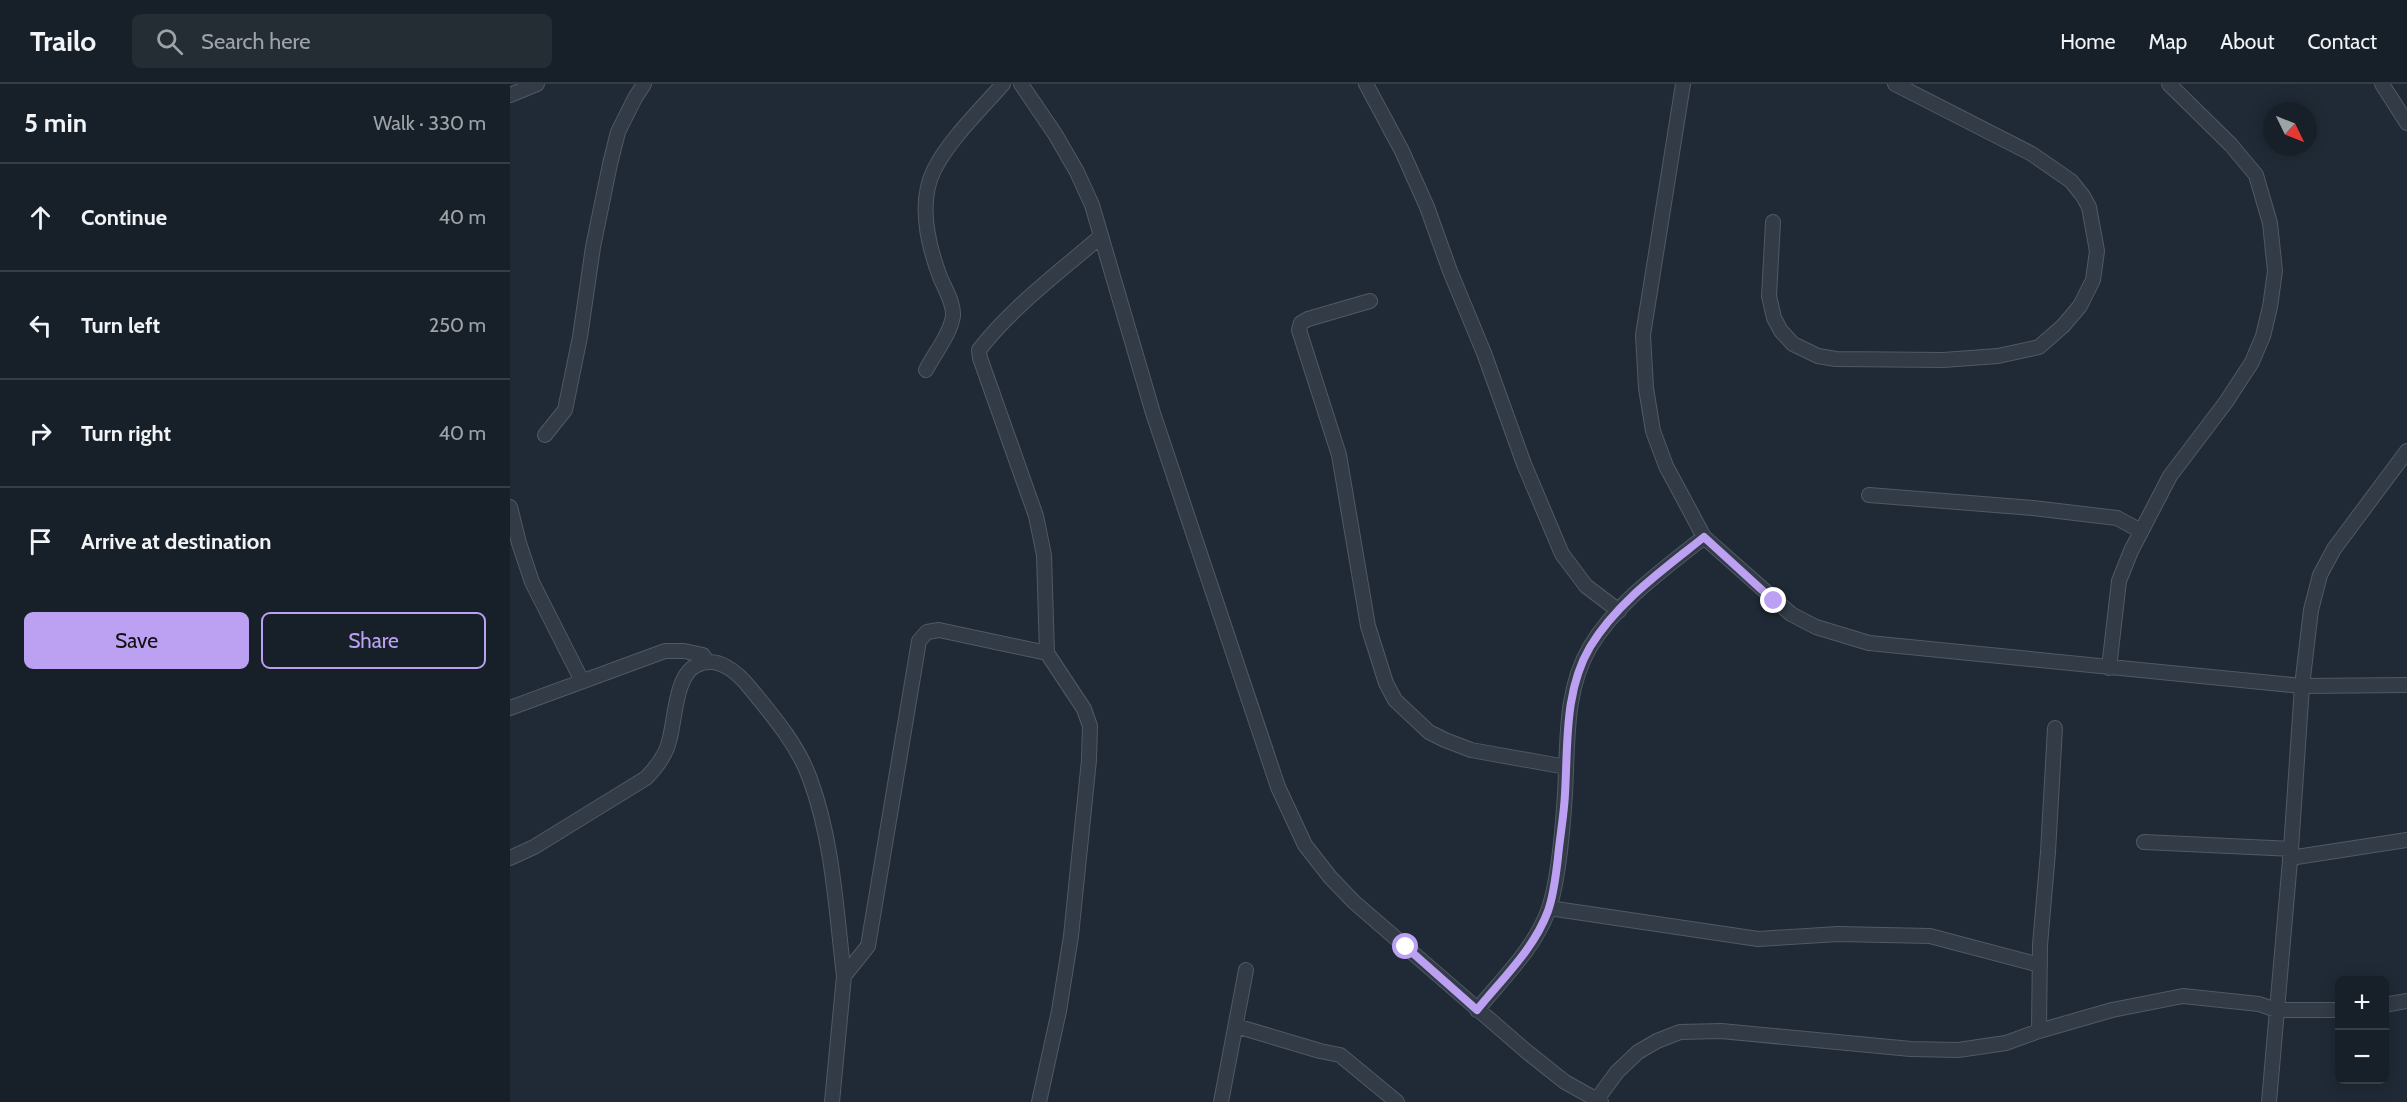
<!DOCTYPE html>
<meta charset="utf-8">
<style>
:root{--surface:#172028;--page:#242d34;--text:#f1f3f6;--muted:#9ea3a8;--line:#363e45;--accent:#bca0f2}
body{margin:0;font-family:Cabin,sans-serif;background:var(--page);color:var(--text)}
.controls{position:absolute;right:18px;bottom:18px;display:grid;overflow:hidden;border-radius:9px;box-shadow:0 3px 15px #0003}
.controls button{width:54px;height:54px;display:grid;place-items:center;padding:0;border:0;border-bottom:2px solid var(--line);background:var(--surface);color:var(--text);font:30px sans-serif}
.compass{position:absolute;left:1753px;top:18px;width:54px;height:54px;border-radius:50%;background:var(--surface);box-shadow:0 3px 15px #0003;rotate:133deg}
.stop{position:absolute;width:18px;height:18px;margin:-14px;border:4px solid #bca0f2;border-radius:50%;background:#fff}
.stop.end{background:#bca0f2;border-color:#fff;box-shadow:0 2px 6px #0008}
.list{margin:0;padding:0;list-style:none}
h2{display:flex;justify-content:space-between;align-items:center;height:78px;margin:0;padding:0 24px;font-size:26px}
h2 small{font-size:20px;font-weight:400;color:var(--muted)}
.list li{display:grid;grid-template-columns:39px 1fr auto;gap:18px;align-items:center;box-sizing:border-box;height:108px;padding:0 24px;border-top:2px solid var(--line)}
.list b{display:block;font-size:22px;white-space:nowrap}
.list em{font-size:20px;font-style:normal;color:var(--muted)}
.actions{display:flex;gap:12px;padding:18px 24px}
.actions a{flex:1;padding:14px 0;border:2px solid var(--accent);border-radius:9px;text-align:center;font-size:21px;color:var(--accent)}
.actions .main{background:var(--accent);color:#111}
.icon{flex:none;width:33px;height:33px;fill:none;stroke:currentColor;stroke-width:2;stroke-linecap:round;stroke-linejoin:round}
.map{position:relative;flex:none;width:1897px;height:1018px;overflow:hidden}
header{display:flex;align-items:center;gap:36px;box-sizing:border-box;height:84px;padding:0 30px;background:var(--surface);border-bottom:2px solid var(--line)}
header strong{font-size:28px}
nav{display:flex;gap:33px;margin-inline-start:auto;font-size:21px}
.search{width:420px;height:54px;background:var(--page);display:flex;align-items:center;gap:15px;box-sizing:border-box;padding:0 21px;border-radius:9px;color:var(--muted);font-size:22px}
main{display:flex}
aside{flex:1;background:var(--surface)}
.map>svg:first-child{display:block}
</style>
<header>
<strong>Trailo</strong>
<div class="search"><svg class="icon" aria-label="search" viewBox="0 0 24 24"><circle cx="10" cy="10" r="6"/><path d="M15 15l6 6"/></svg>Search here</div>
<nav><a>Home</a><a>Map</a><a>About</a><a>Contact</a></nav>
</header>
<main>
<aside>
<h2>5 min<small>Walk · 330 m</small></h2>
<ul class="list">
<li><svg class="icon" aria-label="ahead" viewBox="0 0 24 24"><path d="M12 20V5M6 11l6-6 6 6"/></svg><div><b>Continue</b></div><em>40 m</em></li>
<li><svg class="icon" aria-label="left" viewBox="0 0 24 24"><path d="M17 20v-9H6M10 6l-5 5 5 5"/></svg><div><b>Turn left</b></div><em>250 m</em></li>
<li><svg class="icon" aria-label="right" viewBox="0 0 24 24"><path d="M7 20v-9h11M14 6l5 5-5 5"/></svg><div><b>Turn right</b></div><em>40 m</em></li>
<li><svg class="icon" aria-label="arrive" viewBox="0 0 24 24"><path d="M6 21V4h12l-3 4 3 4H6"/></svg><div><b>Arrive at destination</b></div></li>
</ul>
<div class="actions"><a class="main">Save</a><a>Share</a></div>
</aside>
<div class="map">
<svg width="1897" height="1018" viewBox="0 0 1897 1018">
<rect width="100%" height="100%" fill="#1f2a36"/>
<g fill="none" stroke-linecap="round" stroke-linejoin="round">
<g stroke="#505965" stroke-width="16">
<path id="street" d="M511,0L545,50L567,88L582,121L643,329L768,703L795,761L820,793L844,818L1016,967L1055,998L1091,1018
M856,0L892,67L917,123L940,187L974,269L1014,380L1052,470L1076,502L1109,527
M1173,0L1133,251L1136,304L1143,347L1156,382L1194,453L1281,530L1306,543L1359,559L1792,602L1897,601
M1872,0L1897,39
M0,11L27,0
M1263,138L1259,212L1264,234L1271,247L1283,260L1308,272L1326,275L1433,276L1488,272L1529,263L1553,242L1570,222L1583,196L1587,167L1579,123L1573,112L1561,97L1522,70L1385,0
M860,217L798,235L791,239L789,246L829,371L858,542L876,599L885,616L919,648L935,656L961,666L1056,683
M416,286C424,270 440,251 443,232C444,219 435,205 430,193C418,161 408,118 424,86C438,57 472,24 493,0
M35,351L55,326L70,253L83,163L100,80L108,48L125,14L134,0
M1359,411L1523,424L1607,434L1631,447
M0,423L9,459L22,498L72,597
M1599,584L1609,497L1621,467L1660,392L1716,318L1742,278L1753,252L1760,223L1765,187L1760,139L1746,91L1721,61L1659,0
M0,624L155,567H174L193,571L197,578
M1634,758L1781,765
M0,774L24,763L136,694C145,685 152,676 157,664C166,642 163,592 187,581C208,571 228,589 240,604C263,632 288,661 300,695C323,757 326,826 334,892
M1780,774L1897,756
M1039,824L1248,855L1328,850L1420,852L1530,881
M1874,921L1897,917
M967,926C992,895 1024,865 1038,827C1049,797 1053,742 1055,710C1058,660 1054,607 1080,563C1107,518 1154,485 1194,453
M726,942L810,967L830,971L887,1018
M1529,947L1530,861L1538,768L1545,644
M322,1018L334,892L358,862L409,557L417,548L429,546L537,569
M529,1018L549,927L561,852L579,676L580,642L574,625L537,569L534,471L526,432L470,274L469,266C503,222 550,188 591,152
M711,1018L736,886
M1085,1018L1107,988L1128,968L1147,957L1170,948L1211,947L1401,965L1448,966L1496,959L1529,947L1602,926L1673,912L1749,920L1766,926H1830
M1759,1018L1781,765L1792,602L1801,526L1810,491L1824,465L1897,367"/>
</g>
<use href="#street" stroke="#323b46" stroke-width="14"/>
</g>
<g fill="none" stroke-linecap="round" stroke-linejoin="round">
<path stroke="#bca0f2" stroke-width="8" d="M896,863L967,926C992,895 1024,865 1038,827C1044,810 1046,791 1048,773C1050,752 1054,731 1055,710C1058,661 1054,607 1080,563C1107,518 1154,485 1194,453L1264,517"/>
</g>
</svg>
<div class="controls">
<button>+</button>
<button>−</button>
</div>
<svg class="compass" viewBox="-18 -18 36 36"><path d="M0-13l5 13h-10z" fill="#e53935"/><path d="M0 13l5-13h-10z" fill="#9ea3a8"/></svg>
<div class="stop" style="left:896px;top:863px"></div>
<div class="stop end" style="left:1264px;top:517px"></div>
</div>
</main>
